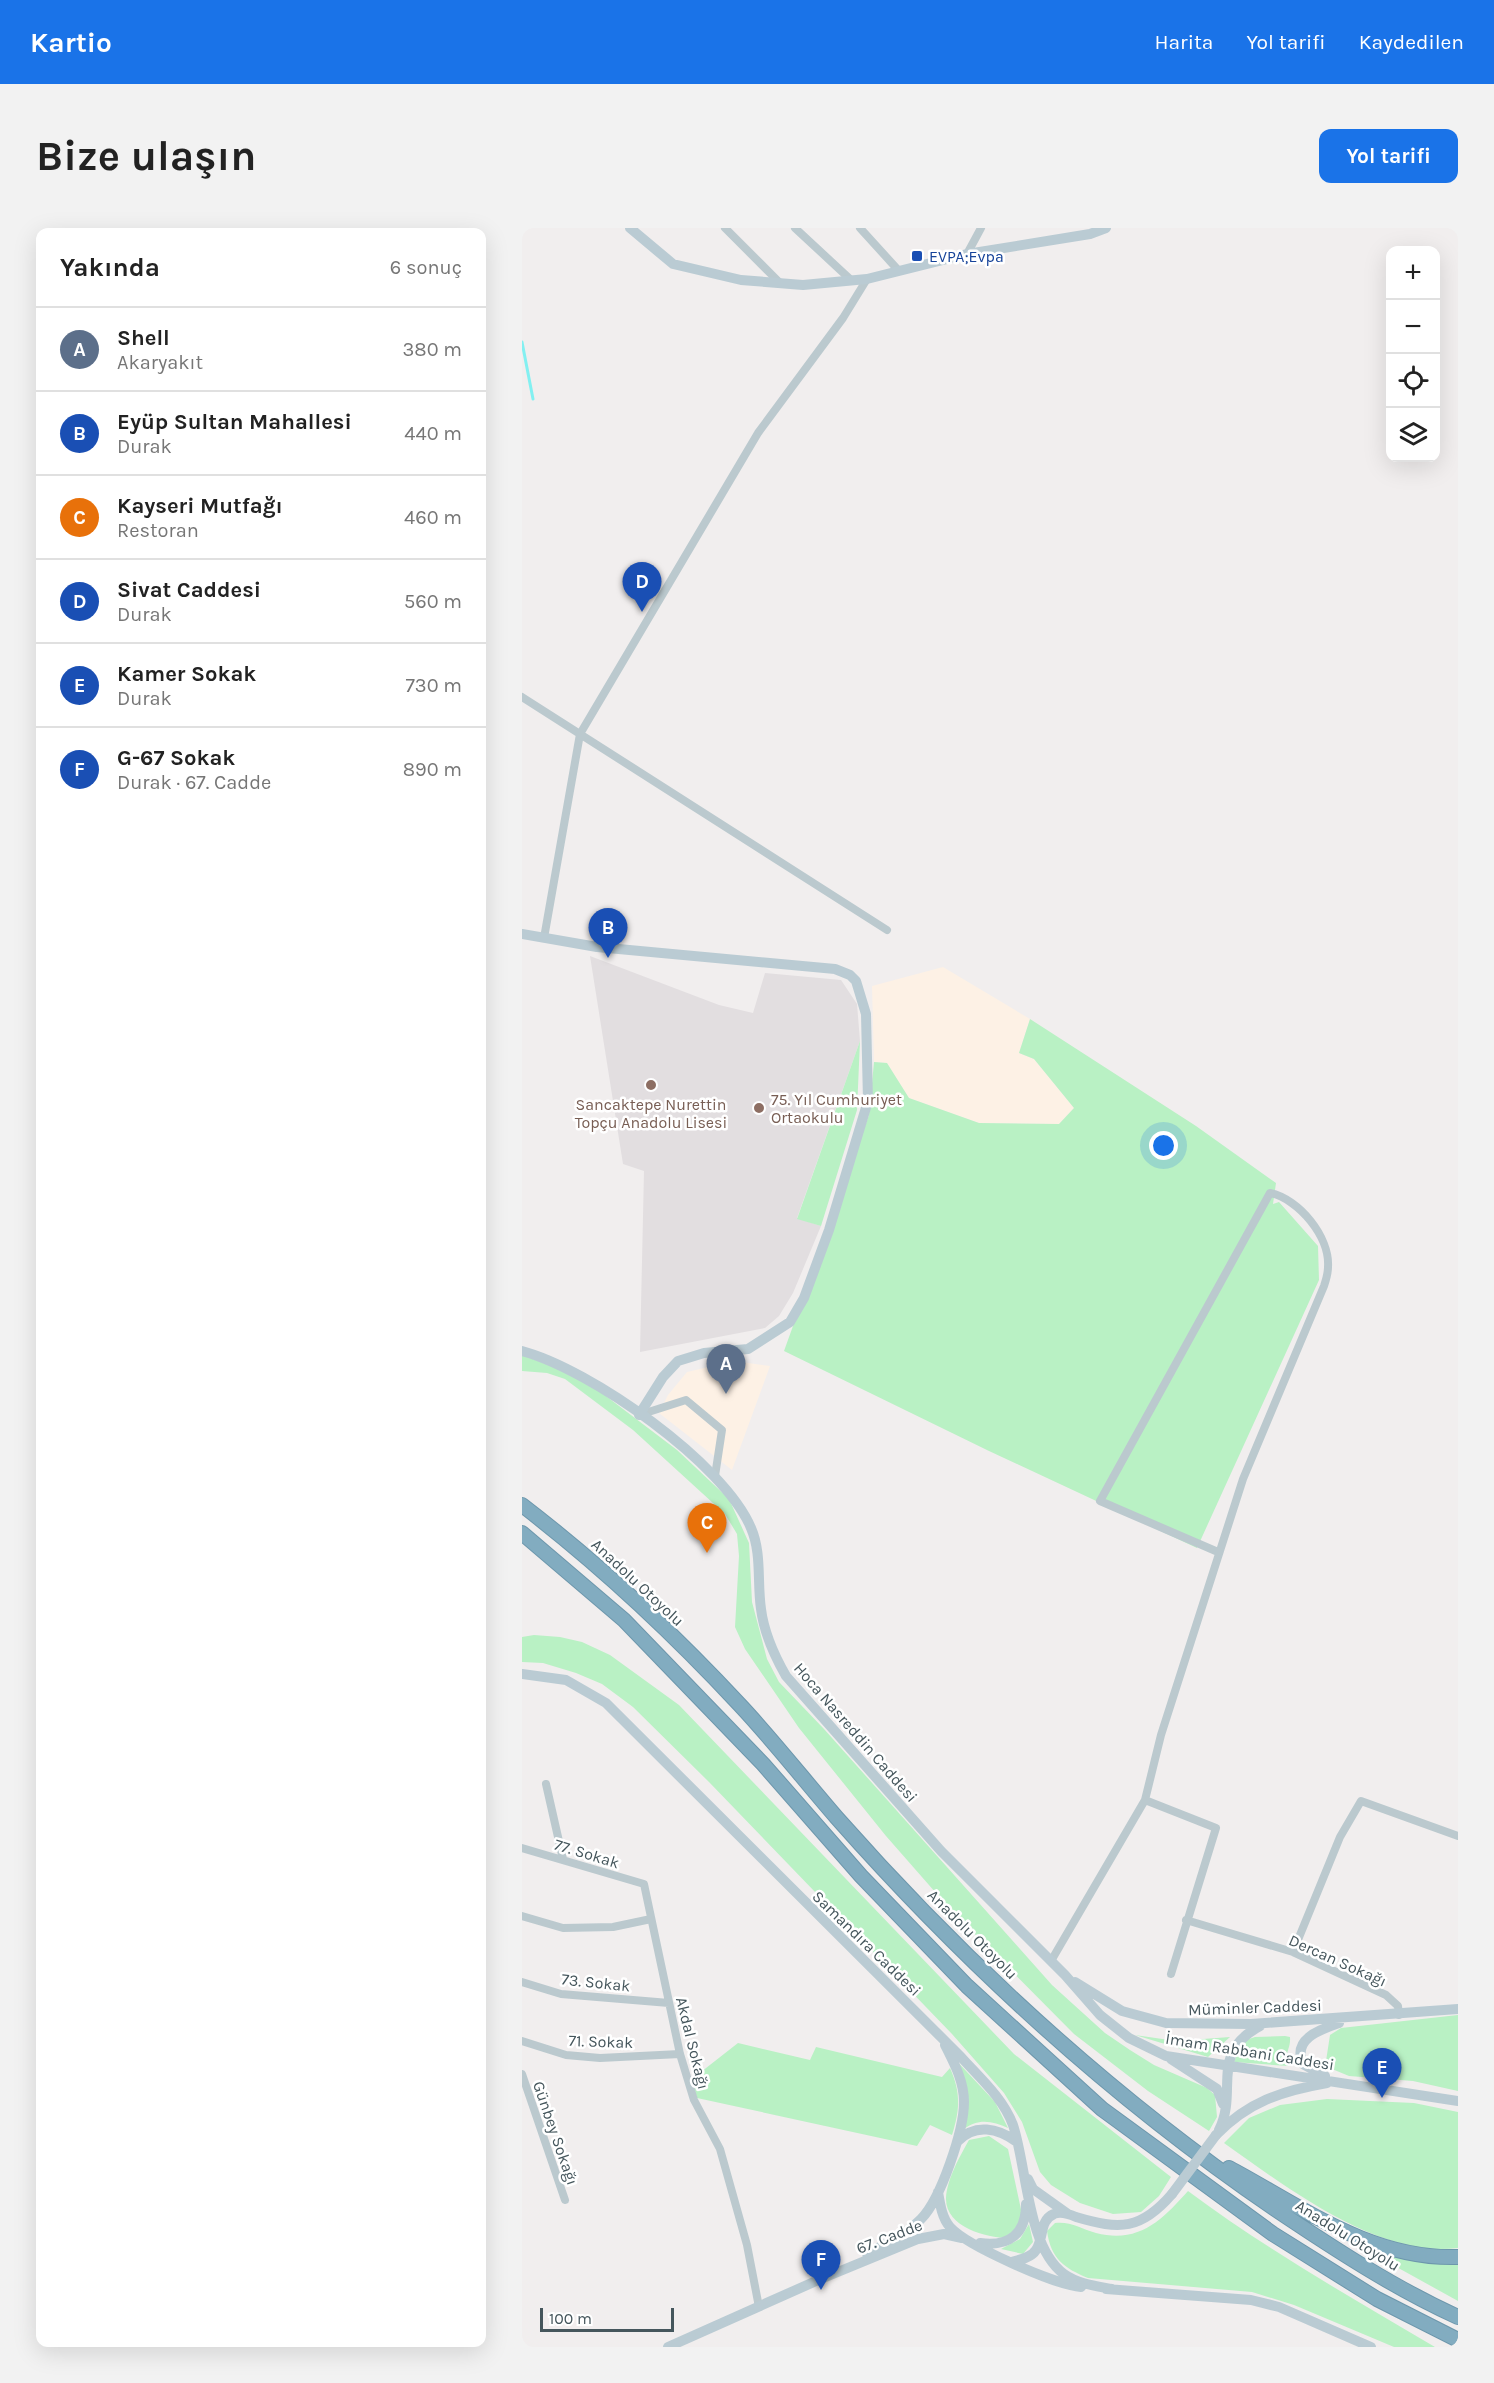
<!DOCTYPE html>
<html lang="tr">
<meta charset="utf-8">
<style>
:root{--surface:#fff;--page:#f2f2f2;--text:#222;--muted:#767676;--line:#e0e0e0;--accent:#1a73e8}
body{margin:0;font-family:Karla,sans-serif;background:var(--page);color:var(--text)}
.controls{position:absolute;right:18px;top:18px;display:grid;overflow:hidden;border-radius:12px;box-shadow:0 6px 24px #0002}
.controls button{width:54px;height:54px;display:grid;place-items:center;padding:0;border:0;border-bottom:2px solid var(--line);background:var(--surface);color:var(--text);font:30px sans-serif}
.scale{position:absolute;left:18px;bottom:15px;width:134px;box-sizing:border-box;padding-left:6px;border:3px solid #45565c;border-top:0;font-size:16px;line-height:21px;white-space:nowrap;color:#45565c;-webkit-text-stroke:4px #fff;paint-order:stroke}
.you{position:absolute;left:642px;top:918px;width:21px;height:21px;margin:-15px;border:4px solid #fff;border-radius:50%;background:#1a73e8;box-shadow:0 0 0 9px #1a73e833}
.badge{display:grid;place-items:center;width:39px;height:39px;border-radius:50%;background:var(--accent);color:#fff;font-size:20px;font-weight:700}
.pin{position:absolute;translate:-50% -50px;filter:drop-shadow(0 2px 3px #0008)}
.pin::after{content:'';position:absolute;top:32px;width:21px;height:18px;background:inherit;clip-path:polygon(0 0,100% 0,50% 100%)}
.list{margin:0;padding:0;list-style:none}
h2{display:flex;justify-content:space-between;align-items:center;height:78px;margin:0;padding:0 24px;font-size:26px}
h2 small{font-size:20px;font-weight:400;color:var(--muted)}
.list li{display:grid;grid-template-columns:39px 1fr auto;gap:18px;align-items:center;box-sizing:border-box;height:84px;padding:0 24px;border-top:2px solid var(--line)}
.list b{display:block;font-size:22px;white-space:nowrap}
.list p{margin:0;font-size:20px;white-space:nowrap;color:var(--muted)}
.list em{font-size:20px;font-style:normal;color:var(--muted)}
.icon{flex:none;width:33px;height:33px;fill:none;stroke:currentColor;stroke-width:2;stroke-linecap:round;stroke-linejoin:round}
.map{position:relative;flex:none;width:936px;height:2119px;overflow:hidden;border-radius:12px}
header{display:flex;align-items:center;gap:36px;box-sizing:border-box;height:84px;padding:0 30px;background:var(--accent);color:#fff}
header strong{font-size:28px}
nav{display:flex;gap:33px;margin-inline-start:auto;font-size:21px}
.intro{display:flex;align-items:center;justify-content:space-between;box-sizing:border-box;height:144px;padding:0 36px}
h1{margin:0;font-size:42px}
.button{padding:15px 27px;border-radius:12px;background:var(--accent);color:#fff;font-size:21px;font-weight:700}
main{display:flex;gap:36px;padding:0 36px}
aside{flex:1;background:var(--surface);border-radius:12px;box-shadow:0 6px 24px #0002}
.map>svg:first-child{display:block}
</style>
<header>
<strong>Kartio</strong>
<nav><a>Harita</a><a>Yol tarifi</a><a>Kaydedilen</a></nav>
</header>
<div class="intro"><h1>Bize ulaşın</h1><a class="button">Yol tarifi</a></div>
<main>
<aside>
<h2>Yakında<small>6 sonuç</small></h2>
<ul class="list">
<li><span class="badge" style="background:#5c6f8a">A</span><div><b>Shell</b><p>Akaryakıt</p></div><em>380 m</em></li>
<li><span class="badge" style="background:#1a4fb4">B</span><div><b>Eyüp Sultan Mahallesi</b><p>Durak</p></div><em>440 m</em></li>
<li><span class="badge" style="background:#e8710a">C</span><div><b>Kayseri Mutfağı</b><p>Restoran</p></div><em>460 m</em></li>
<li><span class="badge" style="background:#1a4fb4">D</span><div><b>Sivat Caddesi</b><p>Durak</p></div><em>560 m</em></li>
<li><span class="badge" style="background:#1a4fb4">E</span><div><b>Kamer Sokak</b><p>Durak</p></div><em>730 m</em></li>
<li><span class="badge" style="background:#1a4fb4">F</span><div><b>G-67 Sokak</b><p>Durak · 67. Cadde</p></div><em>890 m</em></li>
</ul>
</aside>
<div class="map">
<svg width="936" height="2119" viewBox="0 0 936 2119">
<rect width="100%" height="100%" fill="#f1eeee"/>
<path fill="#fdf1e5" d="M421,739L508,791L497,825L512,831L552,880L537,896L457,895L387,870L365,835L352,834L350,758Z
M212,1133L248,1138L210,1242L137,1185L146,1167L165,1144Z"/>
<path fill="#e2dee0" d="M68,728L197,777L231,785L243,745L319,752L335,776L338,813L275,990L299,998L271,1065L257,1088L243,1100L118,1124L122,943L101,936Z"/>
<path fill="#b9f1c4" d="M508,791L674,898L754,955L751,976L757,974L796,1018L797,1052L675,1320L467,1223L262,1123L347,887L352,834L365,835L387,870L457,895L537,896L552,880L512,831L497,825Z
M338,813L335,882L299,998L275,991Z
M0,1127L43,1143L76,1162L155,1222L207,1271L227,1315L230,1374L245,1431L257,1454L302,1501L530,1757L583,1805L608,1822L632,1837L685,1860L693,1867L695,1889L687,1903L626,1863L552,1806L428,1681L364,1608L277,1500L223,1421L213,1399L217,1328L215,1306L203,1286L111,1202L43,1151L25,1145L0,1143Z
M12,1407L38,1409L60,1414L88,1427L157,1477L492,1826L649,1949L637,1968L619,1984L591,1986L558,1975L529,1957L518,1944L500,1894L482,1865L430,1806L187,1554L111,1479L80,1456L54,1445L21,1435L0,1434V1409Z
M936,1787V1863L891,1853L827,1848L810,1841L804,1833L808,1807L819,1800Z
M613,1807L654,1813L708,1809L686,1829Z
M763,1808L768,1809C769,1821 762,1824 766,1838L712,1834L721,1813L733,1809Z
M216,1815L288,1832L294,1819L420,1849L428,1840C439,1865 438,1881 430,1907L408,1897L395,1918L175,1870L170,1851Z
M431,1829L473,1874L486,1900C471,1893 456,1890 442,1901C447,1873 447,1855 431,1829Z
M805,1871L892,1875L936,1884V2020C857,2031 763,1958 702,1915L727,1890L758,1877Z
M467,1908L486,1921L500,1986L498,1994L486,2010C464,2010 423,1999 424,1970C425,1951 438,1928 447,1912Z
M666,1963C744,2021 828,2069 913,2119H872L772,2077L730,2064L566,2050C542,2040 529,2031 525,2003L533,1995C548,1993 560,2001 574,2005C617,2016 640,1992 666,1963Z
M507,1996L511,2014L501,2026L479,2021L498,2011Z
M833,2016C868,2027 899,2036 936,2035V2073Z"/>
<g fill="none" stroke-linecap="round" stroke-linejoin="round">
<path stroke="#83f0f1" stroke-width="3" d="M0,114L11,171"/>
<g stroke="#6d97ac" stroke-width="16">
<path id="highway" d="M0,1277C78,1337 150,1404 217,1476C251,1512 282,1552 315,1590C444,1736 592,1871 753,1981C811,2020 872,2060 936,2089
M0,1305L102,1392L241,1536L339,1648L445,1758L580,1881L751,2006L855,2071L936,2112
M707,1940C780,1979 849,2032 936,2029"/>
</g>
<path stroke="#bbc9ce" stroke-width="8" d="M203,0L258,55
M273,0L329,52
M338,0L377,43
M445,26L459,0
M0,469L365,702
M22,710L58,506L236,205L321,90L345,51
M117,1187L164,1172L200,1202L193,1248
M24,1556L41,1631
M623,1572L694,1600L649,1746
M0,1620L122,1656L158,1826L172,1872L198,1921L225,2017L237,2079
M0,1688L41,1700L91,1699L129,1691
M664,1692L771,1724L864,1767L876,1778L877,1787
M771,1724L818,1609L839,1573L936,1608
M529,1733L623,1572L639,1507L721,1251L802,1058C804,1052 806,1045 806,1039C808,1009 777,971 748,965L578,1273L696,1324
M0,1754L39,1766L147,1775
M0,1813L44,1827L78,1830L158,1826
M0,1846L43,1972"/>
<path stroke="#bacbd3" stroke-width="10" d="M108,0L151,36L219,52L281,57L345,51L445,26L568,6L584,0
M0,706L75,719L313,741L328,747L334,753L344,786L346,873L307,1002L282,1070L268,1094L226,1121L182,1125L156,1133L141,1149L117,1187
M0,1123C68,1141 202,1235 229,1300C240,1325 235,1355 239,1381C242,1405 252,1427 264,1448L419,1623L543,1747L578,1787L607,1810L644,1828L936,1873
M0,1446L44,1452L84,1475L439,1829C458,1850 481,1870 491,1897C505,1939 505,2019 542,2046C556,2056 574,2058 590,2061
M553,1754L600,1783L644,1795L729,1796L936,1781
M649,1831L695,1861L701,1876
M803,1848L781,1836C770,1811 797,1802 817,1795
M697,1902C717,1862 686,1826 738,1798
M694,1907C726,1874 759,1863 805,1855
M436,1913C453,1895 476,1900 495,1914
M506,1951L511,1961L546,1986
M416,1964C418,1976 420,1990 428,1999C445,2018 534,2057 559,2059
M458,2015C487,2019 504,2006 504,1976
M345,2026C364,2015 384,2006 399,1991C419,1971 442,1902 442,1874C442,1853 432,1835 423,1817
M489,2034C497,2032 509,2030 514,2022C522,2011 517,1992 532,1986C539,1983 547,1986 554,1989C598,2002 619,2002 650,1966
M584,2061L729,2072L757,2079L849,2119
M146,2119L294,2053L396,2011L422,2006L440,2010"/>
<use href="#highway" stroke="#82acc0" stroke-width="14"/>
<path stroke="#bacbd3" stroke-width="10" d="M650,1966L694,1907"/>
</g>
<rect fill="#1a4fb4" stroke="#fff" stroke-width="2" x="389" y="22" width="12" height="12" rx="3"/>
<g fill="#8d6e63" stroke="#fff" stroke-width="2">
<circle cx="129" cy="857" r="6"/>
<circle cx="237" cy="880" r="6"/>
</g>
<g text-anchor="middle" stroke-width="5" stroke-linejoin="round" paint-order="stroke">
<g font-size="16" fill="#164399" stroke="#fff" text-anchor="start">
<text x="407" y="34">EVPA;Evpa</text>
</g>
<g font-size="16" fill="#785e54" stroke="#fff" text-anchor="start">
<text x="249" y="877">75. Yıl Cumhuriyet<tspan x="249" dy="18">Ortaokulu</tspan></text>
<text x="129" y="882" text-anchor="middle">Sancaktepe Nurettin<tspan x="129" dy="18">Topçu Anadolu Lisesi</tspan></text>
</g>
<g font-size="16" fill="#45565c" stroke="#fff">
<text transform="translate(116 1354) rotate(43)" y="6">Anadolu Otoyolu</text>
<text transform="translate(334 1504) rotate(49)" y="6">Hoca Nasreddin Caddesi</text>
<text transform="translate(65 1625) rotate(17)" y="6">77. Sokak</text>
<text transform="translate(451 1706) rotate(45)" y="6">Anadolu Otoyolu</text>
<text transform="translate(345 1715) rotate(44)" y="6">Samandıra Caddesi</text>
<text transform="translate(816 1732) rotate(24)" y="6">Dercan Sokağı</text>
<text transform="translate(74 1754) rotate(6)" y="6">73. Sokak</text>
<text transform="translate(733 1779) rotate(-2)" y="6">Müminler Caddesi</text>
<text transform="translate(79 1813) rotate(2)" y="6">71. Sokak</text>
<text transform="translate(171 1815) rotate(76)" y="6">Akdal Sokağı</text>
<text transform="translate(728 1823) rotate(9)" y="6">İmam Rabbani Caddesi</text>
<text transform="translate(34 1905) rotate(71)" y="6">Günbey Sokağı</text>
<text transform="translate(826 2007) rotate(32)" y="6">Anadolu Otoyolu</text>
<text transform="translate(367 2008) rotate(-21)" y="6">67. Cadde</text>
</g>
</g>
</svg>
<div class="controls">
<button>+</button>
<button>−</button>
<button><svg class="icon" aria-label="locate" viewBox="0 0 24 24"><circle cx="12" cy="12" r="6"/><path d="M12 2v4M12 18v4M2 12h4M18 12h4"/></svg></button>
<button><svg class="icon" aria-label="layers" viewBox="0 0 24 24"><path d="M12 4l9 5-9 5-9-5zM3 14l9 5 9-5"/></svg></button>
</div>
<div class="scale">100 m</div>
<div class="you"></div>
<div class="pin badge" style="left:204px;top:1166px;background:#5c6f8a">A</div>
<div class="pin badge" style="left:86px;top:730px;background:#1a4fb4">B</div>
<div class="pin badge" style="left:185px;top:1325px;background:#e8710a">C</div>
<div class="pin badge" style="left:120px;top:384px;background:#1a4fb4">D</div>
<div class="pin badge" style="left:860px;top:1870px;background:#1a4fb4">E</div>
<div class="pin badge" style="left:299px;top:2062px;background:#1a4fb4">F</div>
</div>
</main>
